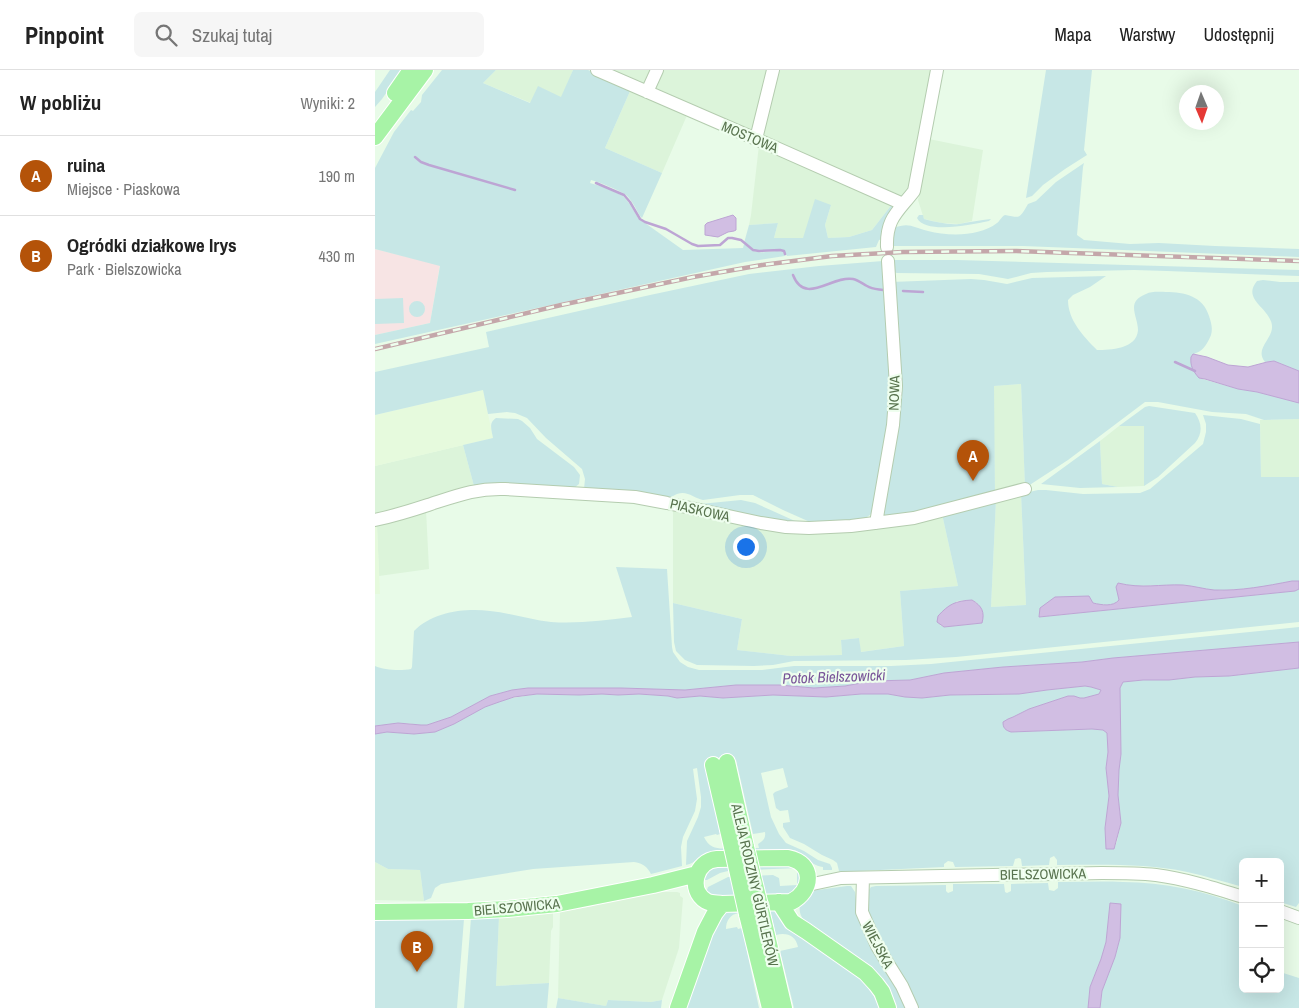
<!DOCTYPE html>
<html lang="pl">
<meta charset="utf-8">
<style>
:root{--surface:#fff;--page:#f6f6f6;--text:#222;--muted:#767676;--line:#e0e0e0;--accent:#b45309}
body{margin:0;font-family:"Archivo Narrow",sans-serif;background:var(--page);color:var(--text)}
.controls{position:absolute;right:15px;bottom:15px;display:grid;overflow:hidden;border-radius:8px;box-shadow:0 5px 20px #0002}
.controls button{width:45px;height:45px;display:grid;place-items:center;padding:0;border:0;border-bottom:1px solid var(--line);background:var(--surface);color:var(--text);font:25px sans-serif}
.compass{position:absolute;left:804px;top:15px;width:45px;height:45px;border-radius:50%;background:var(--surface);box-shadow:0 5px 20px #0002;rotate:178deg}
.you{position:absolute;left:370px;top:476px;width:18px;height:18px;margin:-12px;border:4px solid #fff;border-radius:50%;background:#1a73e8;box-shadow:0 0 0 8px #1a73e833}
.badge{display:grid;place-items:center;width:32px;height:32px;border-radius:50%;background:var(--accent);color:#fff;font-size:16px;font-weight:700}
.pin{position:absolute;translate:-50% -41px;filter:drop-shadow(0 1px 2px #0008)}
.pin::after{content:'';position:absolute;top:26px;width:18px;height:15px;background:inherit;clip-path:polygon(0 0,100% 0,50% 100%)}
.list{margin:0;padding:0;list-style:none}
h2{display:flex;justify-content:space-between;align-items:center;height:65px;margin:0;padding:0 20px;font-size:21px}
h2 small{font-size:16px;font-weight:400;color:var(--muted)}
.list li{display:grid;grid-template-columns:32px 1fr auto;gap:15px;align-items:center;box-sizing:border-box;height:80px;padding:0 20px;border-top:1px solid var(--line)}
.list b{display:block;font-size:19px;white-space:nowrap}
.list p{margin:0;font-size:16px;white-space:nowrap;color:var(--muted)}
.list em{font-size:16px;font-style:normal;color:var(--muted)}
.icon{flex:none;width:28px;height:28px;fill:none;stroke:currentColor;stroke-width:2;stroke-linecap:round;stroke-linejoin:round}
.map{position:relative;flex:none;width:924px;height:938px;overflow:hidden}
header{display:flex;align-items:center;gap:30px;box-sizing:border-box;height:70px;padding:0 25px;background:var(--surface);border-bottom:1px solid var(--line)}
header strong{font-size:24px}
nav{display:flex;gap:28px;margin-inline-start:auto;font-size:18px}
.search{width:350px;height:45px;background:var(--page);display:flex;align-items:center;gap:12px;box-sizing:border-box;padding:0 18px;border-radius:8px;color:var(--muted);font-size:19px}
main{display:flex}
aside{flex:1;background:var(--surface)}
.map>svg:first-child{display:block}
</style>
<header>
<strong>Pinpoint</strong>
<div class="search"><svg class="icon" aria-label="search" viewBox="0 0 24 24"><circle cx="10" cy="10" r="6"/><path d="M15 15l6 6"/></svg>Szukaj tutaj</div>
<nav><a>Mapa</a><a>Warstwy</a><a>Udostępnij</a></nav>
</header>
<main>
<aside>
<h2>W pobliżu<small>Wyniki: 2</small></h2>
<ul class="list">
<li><span class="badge">A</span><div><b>ruina</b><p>Miejsce · Piaskowa</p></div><em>190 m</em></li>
<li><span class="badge">B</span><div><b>Ogródki działkowe Irys</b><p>Park · Bielszowicka</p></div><em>430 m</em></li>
</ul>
</aside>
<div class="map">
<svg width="924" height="938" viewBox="0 0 924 938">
<rect width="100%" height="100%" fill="#e8fbe8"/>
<path fill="#dcf4da" d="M121,0H198L187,27L156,33L108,13Z
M234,0H279L269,15Z
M285,0H394L379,61L283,23L278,15Z
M402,0H558L536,117L527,127L387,67Z
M256,19L313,43L287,103L230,78Z
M554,69L608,80L597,151L584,154L567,153L549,149L543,130Z
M384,75L518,133L497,160L474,167L453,168L450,155L456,135L428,168H399L403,153L374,155L376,145Z
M646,314L650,418L620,424L618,316Z
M924,349V407H886L885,350Z
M769,355V416L743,417L727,414L725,371L744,356Z
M88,375L99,416L0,446V396Z
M646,424L651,535L616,537L621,430Z
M298,439L384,457L567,444L583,516L525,521L529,576L485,582L484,568L466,570L467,585L416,586L362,580L367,549L298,533Z
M51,440L54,499L4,506L2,456Z
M0,792L13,799L45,800L49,831L0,830Z
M283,822H302L305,823V826L308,828L304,878L287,930L276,932L233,930L231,936L183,928L185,842L218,836L219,835Z
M178,843V857L176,861L174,913L121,916L124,847Z"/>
<path fill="#e6fadd" d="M108,320L118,368L0,396V345Z
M0,456H2L5,524H0Z"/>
<path fill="#f7e4e4" d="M0,179L65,195L55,253L0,265Z"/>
<path fill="#c7e7e6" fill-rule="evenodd" d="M15,0H27L7,29L0,37V22Z
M67,0H121L108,13L155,33L163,16L186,27L198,0H213L256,19L230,78L287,103L267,148L265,146C261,139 257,130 251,125C244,120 224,112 216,110L215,113L232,118L248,126L254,133L263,148L308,180L368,178L369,174C372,176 376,180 379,181C388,185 399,179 408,182L410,186L370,192L0,274V265L55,253L65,196L0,179V98L19,62L36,40L38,41L46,32L47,25Z
M671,0H717L709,80L712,85L690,99L668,115L657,126L651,128Z
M709,93L708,97L702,165L709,170L755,174L784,173L840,176L924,179V187L648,176H518V158C535,152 537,157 553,161C573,166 604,167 622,153C625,151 626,147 630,145C646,148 644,149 653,134L661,131L681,112Z
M440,129L456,135L450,155L453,168L474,167L497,160L518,133V136L509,153L507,169L504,170L501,177L412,186L409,181C400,177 389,183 380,180C376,179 373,175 369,173L374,155L403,153L399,168H428Z
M544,145H548L549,149C561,152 573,155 584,154C595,152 605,150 616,149L614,151C599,154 551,165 542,148Z
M517,190H582L924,200V206L792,201L759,200L672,202L656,203L633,209L604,204L522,203L519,202Z
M508,191L516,339L498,441L495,445L487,450L435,452L408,440L378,425H365L328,430C319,428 312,420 302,424C299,425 297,427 294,428L209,419L210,409L207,399L171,368L152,348L140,343L132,342L113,344L108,320L0,345V302L114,277L111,262L275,225L374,204L444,196Z
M731,206L715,217L698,225L693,230C693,250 708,266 722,280C735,280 762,279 763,260C763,246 750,232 771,224C777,221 785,222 791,222C809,222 828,226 834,246C836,252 838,258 836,265C834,270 830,278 825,281C822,283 819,283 816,287L824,308L863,319L882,322L924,333V349L889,350L871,344L837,342L783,332H770L693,390L650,418L646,314L619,316L620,424L539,445L511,447L509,445L525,343L516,212L596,209L609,210L632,214L657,208Z
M888,210L905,212H924V301L899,291L890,292C879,279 898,269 897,256C896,238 866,230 882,211Z
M28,228L29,253L0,254V229Z
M34 239a8 8 0 1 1 16 0a8 8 0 1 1-16 0Z
M774,336L820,343C827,353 828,363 820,373L783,407L769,416V356H744L770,337Z
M828,345L866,349L885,354L886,407H924V511H917L880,518L850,520H838L809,515L756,516L743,513L742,522L744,525V530L741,533L734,535L723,534L718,533L716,530L701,527H691L665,538L664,547L920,521L924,519V552L581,587L531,590L419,591L398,595L379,596L322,595L310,590L301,581L299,572L298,533L367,549L362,580L416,586L467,585L466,570L484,568L486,582L529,576L525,521L583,516L567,444L621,430L616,537L651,535L646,424L663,420H671L708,424L765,423L775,419L828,374L831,362V354ZM597,530L602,533L607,553L569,557L565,555L582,531Z
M121,348L143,349L147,351L155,358L162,369L199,397L205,405L204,414L199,418L99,416L88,375L118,368C117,361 113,353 121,348Z
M725,371L727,414L743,417L705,418L666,414Z
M366,430L380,433L420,451L411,453L325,434Z
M241,497L292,499L297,577L298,582L305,592L313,597L324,600H387L419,596H516L556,594L924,557V572L738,588L707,592L628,597L569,603L535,610L497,611L470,616L439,618L404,615H361L310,620L246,618H153L137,620L115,626L76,647L52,655H46L29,653L0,656V596C9,600 25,601 36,599L37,597L39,561C58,542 89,538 115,541C135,543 155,550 176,552C203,554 230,550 257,547Z
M924,598V833L921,837L905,832V792H868V817C849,812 831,806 812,802C770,793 726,795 682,795V790L679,786L675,788L674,795L647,796L646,789L644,788L640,789L638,796L580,797L578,792L573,791L569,794V797L484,801H464L462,793L458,790L447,785L429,774L415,768L408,757V753L415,752L413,740L405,741L401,738L398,724L400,722L413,717L408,698L386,703L396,747L404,764L411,773L429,781L443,790L455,794L457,798V800H448V797C432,795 432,781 413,779L338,781C328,784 321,793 311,795L312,771L323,747L326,737V727L322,698L318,699L322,729L320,741L308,767L306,777L307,796L276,804C272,796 267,793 259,792L158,799L66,814L60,818L56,828L49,831L45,800L13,799L0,792V664L12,662L39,664L60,662L79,654L110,637L131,629L162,624L204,625L227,624L243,625L264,624L293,626L302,628L325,626L348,628L398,625L451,627L486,624H513L530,627L547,628L575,625L644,624L672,620L710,616L716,617L726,620L724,624C719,626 712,628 706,628C702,628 698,626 693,626L654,639L638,647L633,649L636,662L717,659L728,660L732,663L733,682L731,698L734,726L730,758L731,779H739L742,771L746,753L743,725L744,700L746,684L745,618L748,612L768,610H794L820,607L854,606ZM361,690L378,764L390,762C391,768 388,771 383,774L384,778H367L348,693ZM340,738L362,778C348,778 336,782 329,767L341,764L342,765L345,764Z
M409,793C413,793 417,793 420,795C432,802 430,822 416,826C409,828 401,827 393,827C376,827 359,828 343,828L338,827L331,823L333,817L353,807L398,805L404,808L405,816L422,815V798L353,801L345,803L332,810H330L327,807C330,800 334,796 342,794Z
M683,812C705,812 727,811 748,812C789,812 830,821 868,836V919H905V902L924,908V938H725L727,921L740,887L745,868L746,834L735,833L731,872L726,889L715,917L713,938H540L504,876L490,830H494V820L496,817L501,816L571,815V821L573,823L578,821V814H629L630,822L632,823L636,821V814L673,813L674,820L679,821L683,818Z
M472,816H476L480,822L481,830H484L534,938H520L429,851C420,837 426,832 435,821Z
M362,836L364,843C355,844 351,851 351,859L362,857L363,859L367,858L384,938H308L344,842Z
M394,836C411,848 427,861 444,874C467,892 495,909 504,938H419L405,881L423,877C421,866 412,862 401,865Z
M124,847L121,916L174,913L172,938H89L96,848Z
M89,849L82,938H0V850Z
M183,928L231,936L233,930L276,932L287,930L286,938H181Z"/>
<path fill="#d1bee3" stroke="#bda5d4" d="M358,145L361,148V160L359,161L353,162L343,167L330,165V155L332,153Z
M818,284L832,287L853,295L873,297L892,292L899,291L924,301V333L882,322L863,319L830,309L824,308C818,301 815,296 816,287Z
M917,511H924V519L920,521L664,547L665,538L680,527L714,526L718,533C727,535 738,537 744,530L741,517L743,513C767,519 785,514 808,515C819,516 829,519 839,520C866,521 891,516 917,511Z
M597,530C607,536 610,542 607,553L569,557L562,552L563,546C574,534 580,531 597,530Z
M924,572V598L854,606L820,607L794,610H768L748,612L745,618L746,684L744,700L743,725L746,753L739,779H731L730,758L734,726L731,698L733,682L732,663L728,660L717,659L636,662C630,660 628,658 628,652L633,649L638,647L654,639L693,626H699L705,628H709L724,624L726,620L716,617L710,616L672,620L644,624L575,625L547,628L530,627L513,624H486L451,627L398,625L348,628L325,626L302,628L293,626L264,624L243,625L227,624L204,625L162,624L139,627L124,632L110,637L79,654L60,662L39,664L12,662L0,664V656L23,653L46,655H52L76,647L115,626L137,620L153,618H246L310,620L361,615H404L439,618L470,616L497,611L535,610L569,603L628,597L707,592L738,588Z
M735,833L746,834L745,868L740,887L727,921L725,938H713L715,917L726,889L731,872Z"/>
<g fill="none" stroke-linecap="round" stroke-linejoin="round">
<path stroke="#bda5d4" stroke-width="2.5" d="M40,87L46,92L54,95L140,120
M221,113L249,125L255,132L265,149L270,152L291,159L317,174L323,176L345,175L353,168H357L366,170L378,180L384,181L405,180L409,181L410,184
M418,205C430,236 457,205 478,209C483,210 488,214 492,216C497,219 502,219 508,220
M528,221L548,222
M800,292L820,301"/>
<g stroke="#b4ccaf" stroke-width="14">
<path id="minor" d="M222,0L381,69L528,134
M272,22L282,0
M381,69L398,0
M512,177C511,148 523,142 539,121L562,0
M0,450C18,446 35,441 53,435C81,426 100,418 130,419L260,427L292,433L386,453L411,457L434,458L476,456L539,448L650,419
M501,453L518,355L521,316L513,191
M488,808L487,842L502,876L527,916L537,938
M433,815L466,808L727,803C745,803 763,803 781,805C811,809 839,818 868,827
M905,841L924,848"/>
</g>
<g stroke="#fff" stroke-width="18">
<path id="major" d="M20,23L36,0
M0,67L50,0
M352,692L371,777
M338,695L357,777
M413,788C440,793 438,821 416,832L347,834C342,833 336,834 331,831C313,820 320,791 342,789Z
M404,832L417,852L431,861L491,903L501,914L507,922L513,938
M0,842L93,841L132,839L182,834L278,815L322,804
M372,844L395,938
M387,844L409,938
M303,938L330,862L340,843L347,834"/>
</g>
<use href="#minor" stroke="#fff" stroke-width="12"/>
<use href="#major" stroke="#a7f3a6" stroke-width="16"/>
<g stroke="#c4a7aa" stroke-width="4.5">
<path id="rail" d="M0,279L186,235L318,207L387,195L457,186L528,182L640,181L924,191"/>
</g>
<use href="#rail" stroke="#eefeee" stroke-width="2.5" stroke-dasharray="8" stroke-linecap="butt"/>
<g stroke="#fff" stroke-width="18" stroke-linecap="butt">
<path id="major-bridge" d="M357,777L372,844
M371,777L387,844"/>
</g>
<use href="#major-bridge" stroke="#a7f3a6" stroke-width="16"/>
</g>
<g text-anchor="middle" stroke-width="4.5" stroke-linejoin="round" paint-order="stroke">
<g font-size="14" fill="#58734e" stroke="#eefeee">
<text transform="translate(375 67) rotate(23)" y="5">MOSTOWA</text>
<text transform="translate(519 323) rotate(-88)" y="5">NOWA</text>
<text transform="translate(325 440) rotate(13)" y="5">PIASKOWA</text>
<text transform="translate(668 804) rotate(-1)" y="5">BIELSZOWICKA</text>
<text transform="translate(380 815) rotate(77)" y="5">ALEJA RODZINY GÜRTLERÓW</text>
<text transform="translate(142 837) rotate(-5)" y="5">BIELSZOWICKA</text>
<text transform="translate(503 875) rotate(62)" y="5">WIEJSKA</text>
</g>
<g font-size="15" font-style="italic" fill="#785398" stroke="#eefeee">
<text transform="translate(459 607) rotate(-2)" y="5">Potok Bielszowicki</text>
</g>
</g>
</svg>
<div class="controls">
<button>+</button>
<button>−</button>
<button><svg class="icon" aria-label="locate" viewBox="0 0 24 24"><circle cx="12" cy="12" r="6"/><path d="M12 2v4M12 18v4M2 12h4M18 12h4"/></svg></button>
</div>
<svg class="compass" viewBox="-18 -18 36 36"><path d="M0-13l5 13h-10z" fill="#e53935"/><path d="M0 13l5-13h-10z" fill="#767676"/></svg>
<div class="you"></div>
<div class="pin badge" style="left:598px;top:411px">A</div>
<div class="pin badge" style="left:42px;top:902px">B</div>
</div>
</main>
